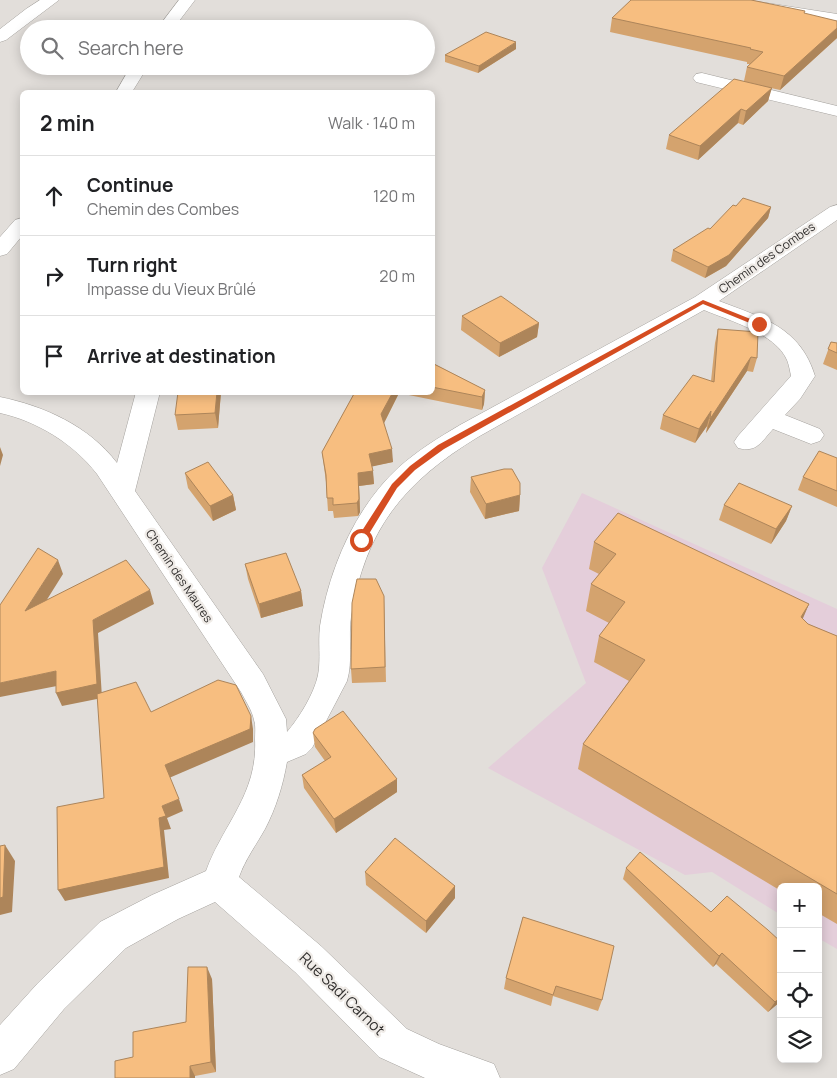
<!DOCTYPE html>
<meta charset="utf-8">
<style>
:root{--surface:#fff;--page:#f6f6f6;--text:#202124;--muted:#757577;--line:#e0e0e0}
body{margin:0;font-family:Manrope,sans-serif;background:var(--page);color:var(--text)}
.controls{position:absolute;right:15px;bottom:15px;display:grid;overflow:hidden;border-radius:8px;box-shadow:0 2px 12px #0003}
.controls button{width:45px;height:45px;display:grid;place-items:center;padding:0;border:0;border-bottom:1px solid var(--line);background:var(--surface);color:var(--text);font:25px sans-serif}
.stop{position:absolute;width:15px;height:15px;margin:-11px;border:4px solid #d54d21;border-radius:50%;background:#fff}
.stop.end{background:#d54d21;border-color:#fff;box-shadow:0 1px 5px #0008}
.list{margin:0;padding:0;list-style:none}
h2{display:flex;justify-content:space-between;align-items:center;height:65px;margin:0;padding:0 20px;font-size:21px}
h2 small{font-size:16px;font-weight:400;color:var(--muted)}
.list li{display:grid;grid-template-columns:32px 1fr auto;gap:15px;align-items:center;box-sizing:border-box;height:80px;padding:0 20px;border-top:1px solid var(--line)}
.list b{display:block;font-size:19px;white-space:nowrap}
.list p{margin:0;font-size:16px;white-space:nowrap;color:var(--muted)}
.list em{font-size:16px;font-style:normal;color:var(--muted)}
.icon{flex:none;width:28px;height:28px;fill:none;stroke:currentColor;stroke-width:2;stroke-linecap:round;stroke-linejoin:round}
.map{position:relative;flex:none;width:837px;height:1078px;overflow:hidden}
.search{position:absolute;background:var(--surface);box-shadow:0 2px 12px #0003;left:20px;top:20px;width:415px;height:55px;display:flex;align-items:center;gap:12px;box-sizing:border-box;padding:0 18px;border-radius:28px;color:var(--muted);font-size:19px}
.panel{position:absolute;background:var(--surface);box-shadow:0 2px 12px #0003;left:20px;top:90px;width:415px;height:305px;border-radius:8px}
.map>svg:first-child{display:block}
</style>
<div class="map">
<svg width="837" height="1078" viewBox="0 0 837 1078">
<rect width="100%" height="100%" fill="#e2deda"/>
<path fill="#e4ceda" d="M582,493L837,609V949L818,938V887H781V915L712,872L685,875L488,768L586,683L542,568Z"/>
<g fill="none" stroke-linecap="round" stroke-linejoin="round">
<g stroke="#a4a19d" stroke-width="1">
<path id="minor" d="M40,0H59L6,40L0,42V29L26,9Z
M179,0H195L173,29H157Z
M710,0H747L837,14V24L718,5L713,3Z
M131,66H148L132,92H116Z
M702,73L837,106V116L696,82L693,78L696,74Z
M837,205V220L719,301C763,318 800,327 815,376L800,399L785,415L820,429L824,435L820,441L811,444L773,429C761,442 757,453 738,448L734,442L738,436L791,376C790,371 789,365 787,360C775,333 730,321 704,310L478,437C404,482 365,529 351,617C348,638 353,661 347,681L312,748L306,754L287,762C283,785 276,808 265,829C256,845 245,860 239,877L321,946L407,1029L439,1044L494,1064L500,1078H425L379,1057L295,972L215,902L178,919L126,948L64,1009L14,1069L0,1075V1025L38,983L100,922L152,895L206,871C223,824 258,794 255,739C255,733 256,726 254,720C252,710 245,700 241,692L97,474C74,444 37,421 0,413V397C44,406 89,426 117,463L136,392H160L135,491L263,674L286,719L287,732C299,718 314,694 318,675C321,659 318,642 320,626C329,569 355,508 398,468C417,451 438,438 460,425L695,297L830,207Z
M22,218V236L7,254L0,256V237L15,220Z"/>
</g>
<use href="#minor" fill="#fff" fill-rule="evenodd"/>
</g>
<path fill="#d4a36e" d="M805,14L837,21V38L780,90L771,88L768,101L743,125L738,123L698,160L666,149L669,135L744,81L747,67L750,64H747V62L610,32L612,18Z
M516,49L478,73L445,62V55Z
M736,206L771,207L768,218L726,266L705,278L671,261L673,250L710,229Z
M462,316L539,323L537,337L499,357L461,330Z
M718,329L757,358L753,372L747,371L706,433L707,426L695,443L660,429L663,415L711,381L715,343Z
M831,342L837,343V370L823,364Z
M432,363L485,390L484,404L482,410L399,393L384,423L393,462L372,466L374,484L359,486L360,512L358,516L334,518L333,511H328L326,482L322,452L355,392H432Z
M221,392L218,428L178,430L175,415Z
M837,458V507L798,490L803,477Z
M185,473L233,495L236,510L213,521L188,488Z
M471,477L520,495L519,511L485,519L470,492Z
M724,505L792,506L786,521L771,544L719,520Z
M594,542L809,604L802,619L808,624L837,636V924L818,913V887H781V891L578,769L583,744L629,681L594,662L599,636L609,623L586,611L591,584L599,574L589,569Z
M245,564L301,591L303,606L261,618L248,579Z
M384,596L386,682L352,683L351,669Z
M313,733L397,779V792L336,833L304,788L302,775L325,761L315,747Z
M626,868L781,1001L768,1012L716,964L713,967L623,879Z
M365,872L455,886V898L426,933L366,885Z
M523,917L602,1000L598,1011L553,996L551,1006L504,989L506,978Z
M212,979L216,1072L195,1076V1078H115L133,1057L186,1022Z"/>
<path fill="#ad855a" d="M837,28V38L780,90L784,76Z
M516,42V49L478,73L479,66Z
M772,88L768,101L743,125L746,111Z
M741,109L738,123L698,160L700,146Z
M771,207L768,218L726,266L705,278L708,267Z
M539,323L537,337L499,357L500,343Z
M751,357L747,371L706,433L710,419Z
M485,390L484,404L482,410V397Z
M217,392H221L218,428L215,413Z
M393,392L399,393L382,427L381,414Z
M711,411L707,426L695,443L699,429Z
M0,447L3,455L0,466Z
M392,449L393,462L370,467L369,454Z
M373,471L374,484L359,486L360,512L358,516L357,503L358,473Z
M233,495L236,510L213,521L210,506Z
M520,495L519,511L485,519L486,504Z
M792,506L786,521L771,544L776,529Z
M58,560L63,574L31,625L25,611Z
M150,590L154,604L98,633L102,698L62,706L56,693L93,620Z
M301,591L303,606L261,618L259,604Z
M809,604L798,630L801,617Z
M56,671L62,685L0,697V683Z
M251,716L253,729V742L169,778L165,765Z
M397,779V792L336,833L334,819Z
M179,799L183,811L167,818L171,829L164,830L169,878L65,901L58,890L159,818L162,806Z
M5,845L15,861L12,912L0,915V898Z
M455,886V898L426,933V921Z
M722,953L716,964L713,967L719,956Z
M207,967L212,979L216,1072L211,1062Z
M781,997V1001L768,1012L775,1002Z
M190,1066L195,1076V1078H190Z"/>
<path fill="#f7be80" stroke="#ad855a" d="M631,0H751L805,11L804,13L837,21V28L784,76L747,67L763,52L750,49L751,48L612,18Z
M486,32L516,42L479,66L445,55Z
M734,79L772,88L746,111L741,109L700,146L669,135Z
M743,198L771,207L729,255L708,267L673,250L708,228L710,229L733,205L736,206Z
M501,296L539,323L500,343L462,316Z
M718,329L758,332L757,358L751,357L710,419L711,411L699,429L663,415L693,375L714,382Z
M831,342L837,343V353L828,349Z
M432,363L485,390L482,397L432,387Z
M178,392H217L215,413L175,415Z
M355,392H393L381,414L392,449L369,454L373,471L358,473L359,499L357,503L333,505V498H327L326,475L322,452Z
M819,451L837,458V491L803,477Z
M208,462L233,495L210,506L185,473Z
M504,469H512L520,483V495L486,504L471,477Z
M739,483L792,506L776,529L724,505Z
M618,513L809,604L801,617L808,624L837,636V894L583,744L645,660L599,636L625,602L591,584L616,554L594,542Z
M38,548L58,560L25,611L126,560L150,590L93,620L97,684L56,693V671L0,683V605Z
M286,553L301,591L259,604L245,564Z
M357,579H376L384,596L385,667L351,669L352,603Z
M218,680L236,685L251,716L250,729L165,765L179,799L162,806L166,816L159,818L164,867L58,890L57,807L104,798L97,694L136,682L151,712Z
M343,711L397,779L334,819L302,775L331,757L313,733L315,729Z
M395,838L455,886L426,921L365,872Z
M5,845L3,897L0,898V846Z
M640,852L711,912L727,896L768,930L781,942V997L775,1002L722,953L719,956L626,868Z
M523,917L614,946L602,1000L556,986L553,995L506,978Z
M188,967H207L211,1062L190,1066V1078H115V1061L133,1057V1032L186,1022Z"/>
<path fill="#d54d21" d="M703,300L763,324L757,326L703,304L689,312L444,449L415,470L397,488L364,542H358V537L392,484L410,466L438,445Z"/>
<g text-anchor="middle" stroke-width="4.5" stroke-linejoin="round" paint-order="stroke">
<g font-size="12" fill="#302e2d" stroke="#efebe7">
<text transform="translate(767 258) rotate(-35)" y="4">Chemin des Combes</text>
<text transform="translate(179 576) rotate(56)" y="4">Chemin des Maures</text>
</g>
<g font-size="15" fill="#302e2d" stroke="#efebe7">
<text transform="translate(342 994) rotate(44)" y="5">Rue Sadi Carnot</text>
</g>
</g>
</svg>
<div class="controls">
<button>+</button>
<button>−</button>
<button><svg class="icon" aria-label="locate" viewBox="0 0 24 24"><circle cx="12" cy="12" r="6"/><path d="M12 2v4M12 18v4M2 12h4M18 12h4"/></svg></button>
<button><svg class="icon" aria-label="layers" viewBox="0 0 24 24"><path d="M12 4l9 5-9 5-9-5zM3 14l9 5 9-5"/></svg></button>
</div>
<div class="stop" style="left:361px;top:540px"></div>
<div class="stop end" style="left:759px;top:324px"></div>
<div class="search"><svg class="icon" aria-label="search" viewBox="0 0 24 24"><circle cx="10" cy="10" r="6"/><path d="M15 15l6 6"/></svg>Search here</div>
<section class="panel">
<h2>2 min<small>Walk · 140 m</small></h2>
<ul class="list">
<li><svg class="icon" aria-label="ahead" viewBox="0 0 24 24"><path d="M12 20V5M6 11l6-6 6 6"/></svg><div><b>Continue</b><p>Chemin des Combes</p></div><em>120 m</em></li>
<li><svg class="icon" aria-label="right" viewBox="0 0 24 24"><path d="M7 20v-9h11M14 6l5 5-5 5"/></svg><div><b>Turn right</b><p>Impasse du Vieux Brûlé</p></div><em>20 m</em></li>
<li><svg class="icon" aria-label="arrive" viewBox="0 0 24 24"><path d="M6 21V4h12l-3 4 3 4H6"/></svg><div><b>Arrive at destination</b></div></li>
</ul>
</section>
</div>
